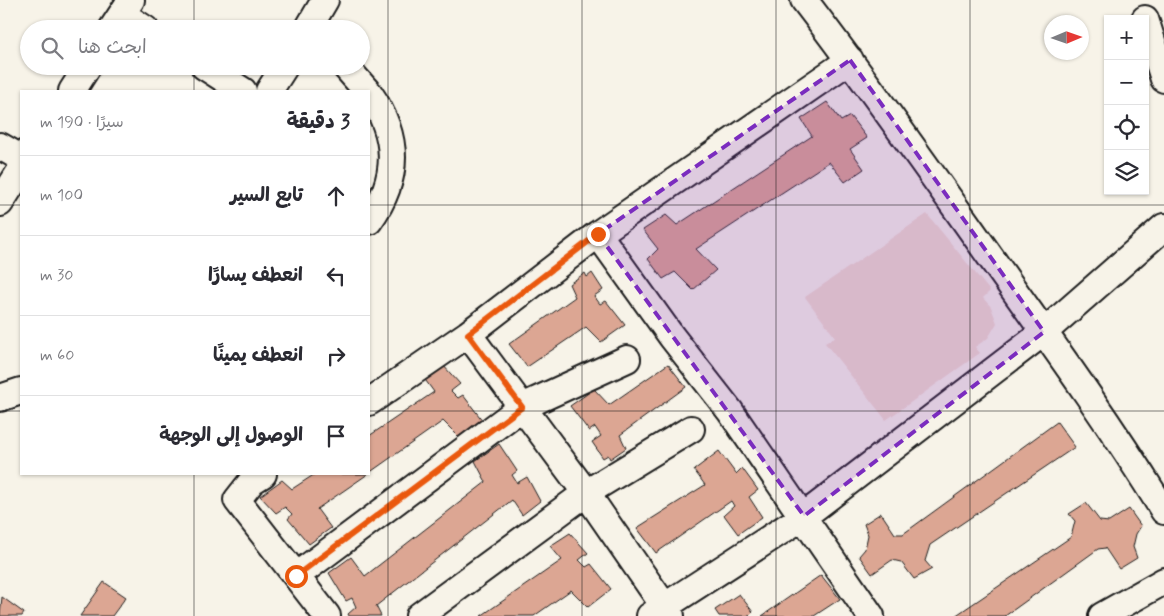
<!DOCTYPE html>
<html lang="ar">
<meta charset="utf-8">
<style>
:root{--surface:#fff;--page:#f2f2f3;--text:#2b2b33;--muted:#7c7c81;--line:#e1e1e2}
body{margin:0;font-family:Mynerve,"Playpen Sans Arabic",sans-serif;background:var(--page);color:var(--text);direction:rtl}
.controls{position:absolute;right:15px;top:15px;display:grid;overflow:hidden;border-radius:0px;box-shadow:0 1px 4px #0004}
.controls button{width:45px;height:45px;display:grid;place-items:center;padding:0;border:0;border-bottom:1px solid var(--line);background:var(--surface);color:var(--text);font:25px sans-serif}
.compass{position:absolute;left:1044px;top:15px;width:45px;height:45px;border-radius:50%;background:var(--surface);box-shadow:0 1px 4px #0004;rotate:88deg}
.stop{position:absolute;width:15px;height:15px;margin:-11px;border:4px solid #ea580c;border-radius:50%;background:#fff}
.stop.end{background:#ea580c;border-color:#fff;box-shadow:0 1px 5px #0008}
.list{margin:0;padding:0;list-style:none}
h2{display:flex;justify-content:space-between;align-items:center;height:65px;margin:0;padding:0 20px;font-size:21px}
h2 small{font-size:16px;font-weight:400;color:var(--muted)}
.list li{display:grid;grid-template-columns:32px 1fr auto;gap:15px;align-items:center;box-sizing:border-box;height:80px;padding:0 20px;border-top:1px solid var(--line)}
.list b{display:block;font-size:19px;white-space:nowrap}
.list em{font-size:16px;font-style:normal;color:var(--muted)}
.icon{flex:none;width:28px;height:28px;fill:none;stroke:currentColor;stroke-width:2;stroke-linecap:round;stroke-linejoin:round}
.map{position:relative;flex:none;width:1164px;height:616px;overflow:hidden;direction:ltr}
.search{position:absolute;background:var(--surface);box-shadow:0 1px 4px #0004;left:20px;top:20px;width:350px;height:55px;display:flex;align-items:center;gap:12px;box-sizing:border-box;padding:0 18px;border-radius:28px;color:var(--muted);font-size:19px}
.panel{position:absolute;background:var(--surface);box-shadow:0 1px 4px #0004;left:20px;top:90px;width:350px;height:385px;border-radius:0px;direction:rtl}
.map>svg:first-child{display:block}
</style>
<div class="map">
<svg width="1164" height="616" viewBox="0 0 1164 616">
<rect width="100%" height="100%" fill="#f7f3e8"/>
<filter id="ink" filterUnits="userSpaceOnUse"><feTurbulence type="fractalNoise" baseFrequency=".02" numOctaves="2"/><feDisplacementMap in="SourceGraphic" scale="10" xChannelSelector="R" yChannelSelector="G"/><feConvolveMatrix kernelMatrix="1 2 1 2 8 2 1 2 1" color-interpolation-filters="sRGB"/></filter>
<g filter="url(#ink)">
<path fill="#efdcce" d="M927,214L990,291L983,298L991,307L997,323L988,338L975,347L980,353L886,420L825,343L835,337L805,297Z"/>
<path fill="#dca693" stroke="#1c1c1c" d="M827,102L841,121L850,116L867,138L850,149L864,169L845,182L829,162L696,249L716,270L693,290L675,272L663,279L648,259L658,249L643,230L666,215L677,225L812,136L801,119Z
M585,273L587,277L592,273L603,290L594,296L600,304L606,301L625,325L601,342L586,327L527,367L509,344L575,297L569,284Z
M442,364L460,384L451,391L458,398L463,395L483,421L460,438L443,421L369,473V436L434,392L423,377Z
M668,364L686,387L620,435L626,448L610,459L608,455L603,458L592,442L601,436L595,427L589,431L570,406L594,389L609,405Z
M1057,422L1075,447L930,545L925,561L932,569L914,579L901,562L892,560L872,574L859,556L865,549L868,535L864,524L881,513L895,534H903Z
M499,444L517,471L512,475L517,483L527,477L540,501L522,515L512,500L376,606L381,616H349L348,614L356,607L352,598L346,601L329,573L351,557L365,576L486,482L475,461Z
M719,451L736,474L742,468L758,490L749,497L762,517L738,534L724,515L734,506L731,501L656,553L637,528L705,485L694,470Z
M315,474H368L317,509L331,528L309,544L288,519L292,514L285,507L276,513L260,496L282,480L292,489Z
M1086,503L1100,521L1109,522L1129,509L1141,526L1136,534L1133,547L1137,558L1119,569L1105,548L1098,549L1005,616H955L1071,537L1075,521L1069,514Z
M570,533L588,553L579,560L586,567L591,564L611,589L588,607L571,590L534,616H481L562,560L550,546Z
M821,575L840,599L814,616H762Z
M104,582L126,597L112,616H80Z
M739,594L753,612L749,616H719L715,610Z
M2,597L24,613L22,616H0Z"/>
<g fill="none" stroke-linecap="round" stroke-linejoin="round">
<g stroke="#1c1c1c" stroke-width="30">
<path id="minor" d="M804,0C868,83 928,169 989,255C1049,339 1110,423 1164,511
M122,14L145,29
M1145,19L1164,79
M112,29L131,0
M308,29L325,0
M204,66L243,91
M345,66L367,91
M72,91L88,66
M269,91L285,66
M369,93C399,136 400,178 369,221
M0,146L21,158
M0,203L21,170
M598,234L672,337L730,411L871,616
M468,334L586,493L671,616
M0,398L21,391
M369,402L468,334L598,234L850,60
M263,474L252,481L237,500L327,616
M296,576L522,407L627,359
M419,616L586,493L691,429
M650,616L804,516L1044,332L1164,227
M1102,616L1164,581"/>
</g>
<use href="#minor" stroke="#f7f3e8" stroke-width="26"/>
</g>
</g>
<g fill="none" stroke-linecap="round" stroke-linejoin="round" filter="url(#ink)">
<path stroke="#ea580c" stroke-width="6" d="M296,576L522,407L468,334L598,234"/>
</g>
<path fill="#7b2cbf" fill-opacity="0.2" stroke="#7b2cbf" stroke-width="4" stroke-dasharray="10 6" stroke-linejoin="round" d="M850,60L1044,332L804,516L598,234Z"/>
<path fill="none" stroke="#1c1c1c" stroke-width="1" stroke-opacity="0.55" d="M194,0V29M388,0V616M582,0V616M776,0V616M970,0V616M194,66V91M0,205H21M369,205H1164M0,411H21M369,411H1164M194,474V616"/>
</svg>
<div class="controls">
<button>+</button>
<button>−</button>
<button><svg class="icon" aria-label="locate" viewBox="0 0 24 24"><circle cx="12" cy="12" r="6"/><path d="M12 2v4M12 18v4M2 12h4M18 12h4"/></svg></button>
<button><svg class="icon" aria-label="layers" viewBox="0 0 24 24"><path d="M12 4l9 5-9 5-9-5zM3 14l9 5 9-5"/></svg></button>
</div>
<svg class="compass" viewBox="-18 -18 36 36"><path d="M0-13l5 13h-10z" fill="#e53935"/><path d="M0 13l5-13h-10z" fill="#7c7c81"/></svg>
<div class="stop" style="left:296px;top:576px"></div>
<div class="stop end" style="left:598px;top:234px"></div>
<div class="search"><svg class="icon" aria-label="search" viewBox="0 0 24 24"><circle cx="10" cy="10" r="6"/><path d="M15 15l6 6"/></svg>ابحث هنا</div>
<section class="panel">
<h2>3 دقيقة<small>سيرًا · 190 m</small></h2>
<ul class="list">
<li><svg class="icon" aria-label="ahead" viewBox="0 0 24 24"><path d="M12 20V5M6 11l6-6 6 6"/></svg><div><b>تابع السير</b></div><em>100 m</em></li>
<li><svg class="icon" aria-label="left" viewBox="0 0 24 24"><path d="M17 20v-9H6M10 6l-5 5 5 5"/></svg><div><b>انعطف يسارًا</b></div><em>30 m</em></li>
<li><svg class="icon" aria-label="right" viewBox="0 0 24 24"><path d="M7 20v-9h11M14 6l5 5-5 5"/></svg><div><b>انعطف يمينًا</b></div><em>60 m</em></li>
<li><svg class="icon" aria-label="arrive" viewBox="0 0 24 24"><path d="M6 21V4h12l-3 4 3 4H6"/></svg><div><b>الوصول إلى الوجهة</b></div></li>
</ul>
</section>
</div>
